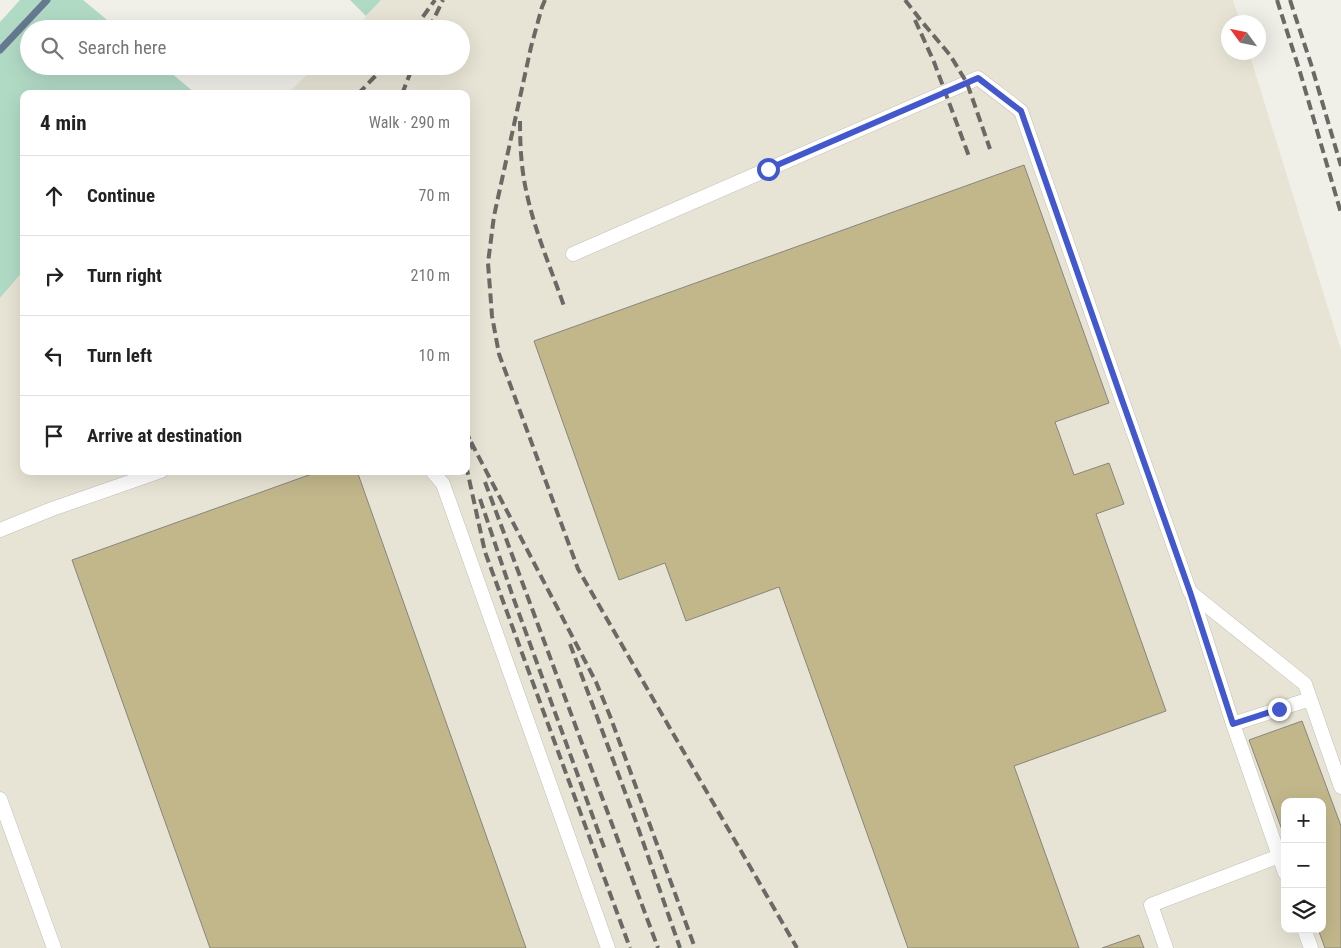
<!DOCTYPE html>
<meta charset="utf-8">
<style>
:root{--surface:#fff;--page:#f2f2f2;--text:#222;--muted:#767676;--line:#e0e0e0}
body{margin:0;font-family:"Roboto Condensed",sans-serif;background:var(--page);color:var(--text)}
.controls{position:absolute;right:15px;bottom:15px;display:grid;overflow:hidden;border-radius:10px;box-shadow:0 5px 20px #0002}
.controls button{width:45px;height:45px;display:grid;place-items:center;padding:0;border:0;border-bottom:1px solid var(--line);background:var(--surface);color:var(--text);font:25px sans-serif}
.compass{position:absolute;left:1221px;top:15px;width:45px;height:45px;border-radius:50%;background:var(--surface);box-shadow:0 5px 20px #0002;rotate:303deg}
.stop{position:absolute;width:15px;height:15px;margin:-11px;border:4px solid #4358cc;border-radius:50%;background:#fff}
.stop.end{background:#4358cc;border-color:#fff;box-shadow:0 1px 5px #0008}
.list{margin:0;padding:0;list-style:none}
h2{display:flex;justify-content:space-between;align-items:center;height:65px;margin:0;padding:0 20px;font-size:21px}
h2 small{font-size:16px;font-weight:400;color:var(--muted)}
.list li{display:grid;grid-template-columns:32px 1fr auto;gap:15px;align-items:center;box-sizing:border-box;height:80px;padding:0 20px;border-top:1px solid var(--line)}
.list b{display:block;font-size:19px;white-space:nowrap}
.list em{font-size:16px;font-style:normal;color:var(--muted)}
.icon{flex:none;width:28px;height:28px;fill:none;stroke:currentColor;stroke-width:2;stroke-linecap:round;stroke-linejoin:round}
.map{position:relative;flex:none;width:1341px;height:948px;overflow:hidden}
.search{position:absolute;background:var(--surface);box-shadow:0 5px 20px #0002;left:20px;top:20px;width:450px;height:55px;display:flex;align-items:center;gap:12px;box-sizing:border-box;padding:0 18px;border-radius:28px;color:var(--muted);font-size:19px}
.panel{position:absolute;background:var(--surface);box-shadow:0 5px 20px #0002;left:20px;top:90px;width:450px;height:385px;border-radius:10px}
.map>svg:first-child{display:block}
</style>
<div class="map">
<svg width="1341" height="948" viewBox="0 0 1341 948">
<rect width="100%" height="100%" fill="#f0efe8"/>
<path fill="#e7e4d5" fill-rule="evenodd" d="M381,0H1233L1240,22H1228V52L1249,53L1341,350V948H0V298L24,270V471H466V94H287L316,66H461V29H355ZM1285,802H1322V929H1285Z"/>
<path fill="#b1dac5" d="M20,0H83L118,29H29V66H163L196,94H24V270L0,298V22Z
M350,0H381L366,16Z"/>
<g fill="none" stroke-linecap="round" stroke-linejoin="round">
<path stroke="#667991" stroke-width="7" d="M0,50L47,0"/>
</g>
<path fill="#c2b78b" stroke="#87857f" d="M1024,165L1109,403L1055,422L1074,475L1109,463L1124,504L1096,514L1166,711L1014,766L1079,948H908L779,587L686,621L665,563L619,580L534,341Z
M320,471H357L526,948H210L72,560Z
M1302,721L1341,826V948H1325L1318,929H1322V802H1285V838L1249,740Z
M1139,935L1144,948H1102Z"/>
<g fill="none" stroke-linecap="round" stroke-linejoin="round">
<g stroke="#c1bfb8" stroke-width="15">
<path id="lane" d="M573,254L978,78L1021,111L1122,400L1190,592L1305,684L1341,787
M432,471L443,484L608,948
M0,530L52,509L161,471
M1191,592L1233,724L1285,873
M1233,724L1310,699
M0,799L54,948
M1304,929L1311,948
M1166,948L1151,905L1279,856"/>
</g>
<use href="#lane" stroke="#fff" stroke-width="14"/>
<path stroke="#6a6965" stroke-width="4" stroke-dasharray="10 5" stroke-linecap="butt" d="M545,0L542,7L531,47L494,216L488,263L492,316L499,354L578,569L797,948
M905,0L923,23L950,55L967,83L990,149
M1277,0L1300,72L1341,213
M1290,0L1311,64L1341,166
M915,20L934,62L970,159
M414,29L435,0
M429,29L443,0
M358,94L385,66
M402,94L413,66
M520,121C520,143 521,164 525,185C533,228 551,268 565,309
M466,430L473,449
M471,442L596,682L610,716L695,948
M466,465L485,552L630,948
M485,482L658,948
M480,499L513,597L605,850
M570,644L635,819L680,948"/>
</g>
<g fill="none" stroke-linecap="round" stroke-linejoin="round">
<path stroke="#4358cc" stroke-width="6" d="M768,169L978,78L1021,111L1122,400L1190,592L1233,724L1279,709"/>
</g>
</svg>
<div class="controls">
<button>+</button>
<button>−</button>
<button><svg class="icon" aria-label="layers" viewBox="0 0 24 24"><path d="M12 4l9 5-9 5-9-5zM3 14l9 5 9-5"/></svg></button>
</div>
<svg class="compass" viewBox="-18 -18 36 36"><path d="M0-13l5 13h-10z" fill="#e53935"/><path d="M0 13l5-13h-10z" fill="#767676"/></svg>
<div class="stop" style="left:768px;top:169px"></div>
<div class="stop end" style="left:1279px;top:709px"></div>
<div class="search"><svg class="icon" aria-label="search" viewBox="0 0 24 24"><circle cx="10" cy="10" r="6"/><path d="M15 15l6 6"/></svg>Search here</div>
<section class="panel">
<h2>4 min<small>Walk · 290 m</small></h2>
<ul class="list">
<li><svg class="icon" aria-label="ahead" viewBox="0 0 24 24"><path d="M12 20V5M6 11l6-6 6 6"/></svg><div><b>Continue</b></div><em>70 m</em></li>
<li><svg class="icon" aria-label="right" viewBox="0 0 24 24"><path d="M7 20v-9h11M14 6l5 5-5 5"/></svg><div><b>Turn right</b></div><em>210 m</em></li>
<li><svg class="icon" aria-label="left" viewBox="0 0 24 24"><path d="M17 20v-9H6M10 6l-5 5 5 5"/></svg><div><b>Turn left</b></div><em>10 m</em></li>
<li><svg class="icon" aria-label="arrive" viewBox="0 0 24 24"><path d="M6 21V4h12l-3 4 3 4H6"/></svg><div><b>Arrive at destination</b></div></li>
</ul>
</section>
</div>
